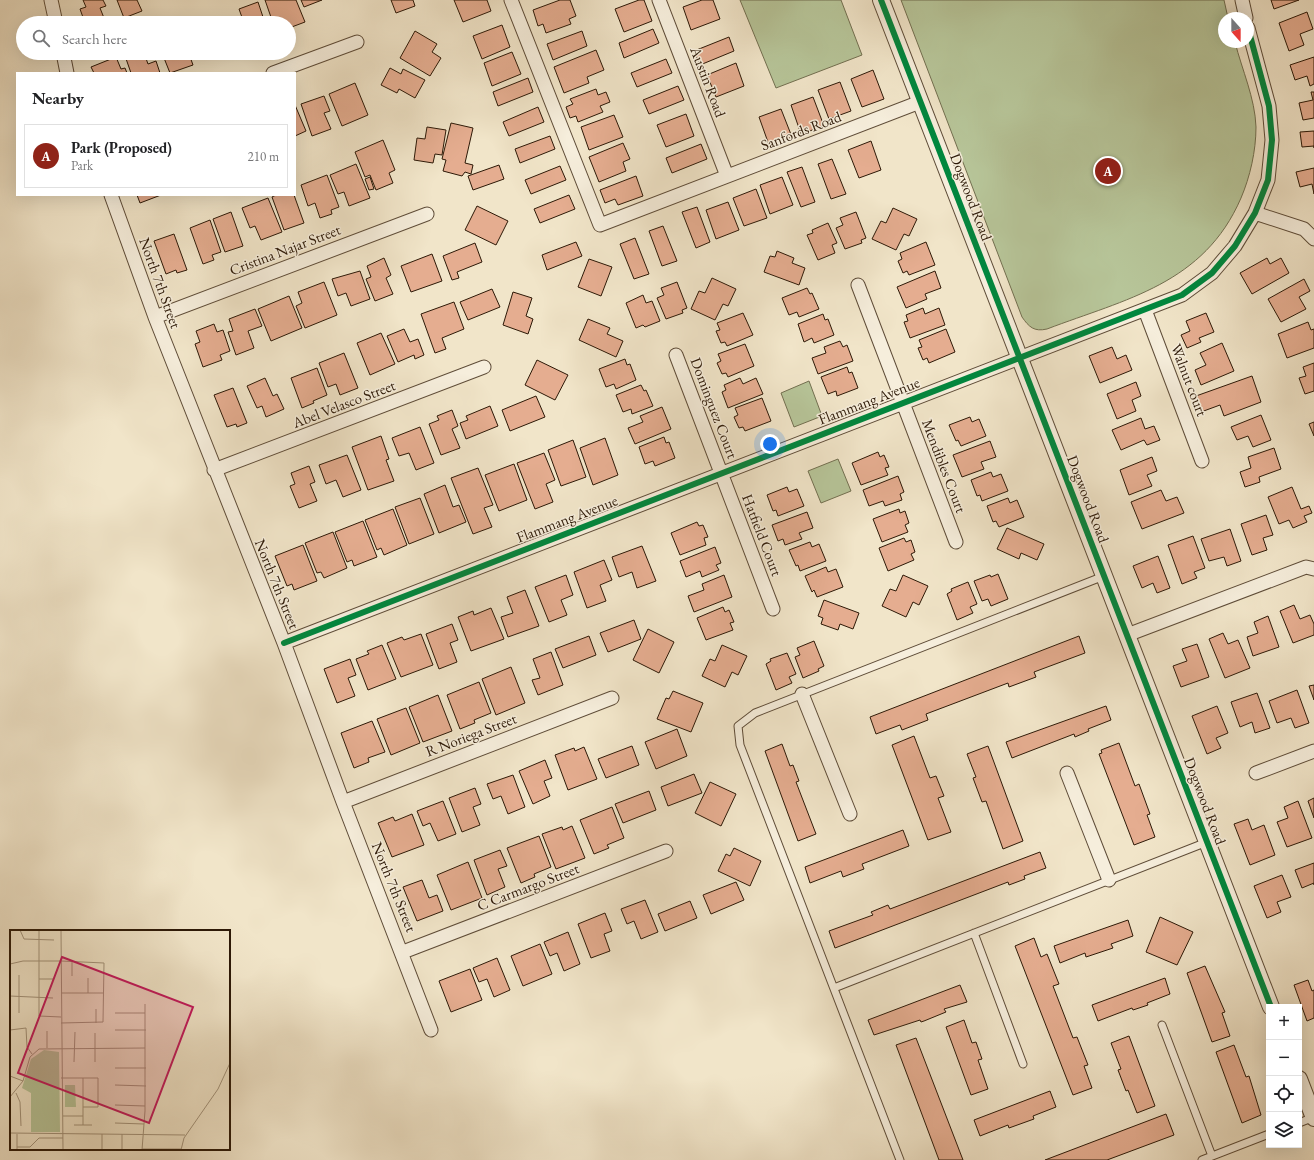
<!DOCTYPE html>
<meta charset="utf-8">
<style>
:root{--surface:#fff;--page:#f6f6f6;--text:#202124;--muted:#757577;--line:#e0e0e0;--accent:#8f2418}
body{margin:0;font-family:"EB Garamond",serif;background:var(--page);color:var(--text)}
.controls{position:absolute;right:12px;bottom:12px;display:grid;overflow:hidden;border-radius:0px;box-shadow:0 4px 16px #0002}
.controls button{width:36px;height:36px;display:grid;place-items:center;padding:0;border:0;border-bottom:1px solid var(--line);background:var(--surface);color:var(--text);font:20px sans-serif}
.compass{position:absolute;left:1218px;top:12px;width:36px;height:36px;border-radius:50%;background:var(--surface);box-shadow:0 4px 16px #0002;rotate:159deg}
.you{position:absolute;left:770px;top:444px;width:14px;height:14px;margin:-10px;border:3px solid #fff;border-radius:50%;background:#1a73e8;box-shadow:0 0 0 6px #1a73e833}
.badge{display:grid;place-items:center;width:26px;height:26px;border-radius:50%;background:var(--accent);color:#fff;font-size:13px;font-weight:700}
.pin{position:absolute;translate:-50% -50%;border:2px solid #fff;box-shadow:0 1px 4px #0006}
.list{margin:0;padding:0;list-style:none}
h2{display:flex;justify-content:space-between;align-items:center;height:52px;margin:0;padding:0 16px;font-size:17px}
h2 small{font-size:13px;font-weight:400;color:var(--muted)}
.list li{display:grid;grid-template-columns:26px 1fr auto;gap:12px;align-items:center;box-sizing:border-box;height:64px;margin:0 8px 8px;padding:0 8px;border:1px solid var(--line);border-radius:0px}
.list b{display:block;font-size:15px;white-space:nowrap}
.list p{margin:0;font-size:13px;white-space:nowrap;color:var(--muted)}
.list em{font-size:13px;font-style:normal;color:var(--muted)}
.icon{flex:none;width:22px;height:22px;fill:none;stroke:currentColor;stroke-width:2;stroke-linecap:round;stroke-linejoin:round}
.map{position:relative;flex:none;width:1314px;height:1160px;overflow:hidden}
.search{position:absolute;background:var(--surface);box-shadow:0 4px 16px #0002;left:16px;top:16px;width:280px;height:44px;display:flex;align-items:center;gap:10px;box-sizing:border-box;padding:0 14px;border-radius:22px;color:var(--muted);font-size:15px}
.panel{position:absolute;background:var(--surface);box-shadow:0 4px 16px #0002;left:16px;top:72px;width:280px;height:124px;border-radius:0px}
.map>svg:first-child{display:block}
</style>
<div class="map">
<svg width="1314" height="1160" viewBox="0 0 1314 1160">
<rect width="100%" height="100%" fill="#f1e5c9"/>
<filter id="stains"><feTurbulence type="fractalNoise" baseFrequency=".005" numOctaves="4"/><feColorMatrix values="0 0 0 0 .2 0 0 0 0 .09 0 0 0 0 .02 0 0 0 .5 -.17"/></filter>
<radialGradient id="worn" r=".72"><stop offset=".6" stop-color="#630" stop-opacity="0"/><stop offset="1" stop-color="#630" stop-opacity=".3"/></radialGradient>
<path fill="#b7c599" stroke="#726f50" d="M740,0H841L862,55L776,88Z
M901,0H1224L1228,18H1224V42H1235C1242,70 1255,98 1256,127C1256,151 1250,177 1241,198C1204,284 1126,299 1047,329C1034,332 1029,327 1022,317Z
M809,381L822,416L794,427L781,393Z
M838,459L851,491L821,503L808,471Z"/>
<path fill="#e5ad90" stroke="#2d1907" d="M83,0H103L106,6L100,8L106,23H85L80,9L86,7Z
M117,0H137L142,11L124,18Z
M265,0H296L305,22L289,28V23H279V21L273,23Z
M301,0H322L304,7Z
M391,0H413L415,6L396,13Z
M454,0H487L491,11L463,22Z
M560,0H570L576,16L569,19L571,24L546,33L543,24L538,26L533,10Z
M639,0H644L652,21L624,32L615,9Z
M702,0H713L720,19L691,30L683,7Z
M1271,0H1299L1274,9Z
M258,2L265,23H244L239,9Z
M1307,12L1313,29L1300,34L1304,45L1289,51L1279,23Z
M502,25L510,47L482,59L473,36Z
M653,29L659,43L624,58L619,43Z
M415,31L437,44L432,52L441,58L430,76L400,58Z
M582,31L587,46L553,60L547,44Z
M729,37L734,51L700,65L694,51Z
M596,50L604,70L587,77L589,83L564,93L554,67Z
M512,52L521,74L492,86L484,63Z
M124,53H144L148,64L156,61L160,73H131Z
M162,53H192L189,54L193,65L170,73Z
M212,53H226L213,57Z
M116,57L121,69L125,68L127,73H94L91,67Z
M1314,57V84L1310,86L1307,76L1295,80L1290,65Z
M666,59L672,73L637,87L631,73Z
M736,63L744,86L716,97L707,75Z
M390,68L401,74L403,69L425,80L415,98L399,89L397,93L381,85Z
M873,70L884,99L862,107L851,79Z
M528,78L533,92L498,106L493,92Z
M840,82L851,111L829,119L818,90Z
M355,83L368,115L342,126L329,94Z
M678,86L684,100L649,114L643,100Z
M596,89L598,95L606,92L610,102L600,106L603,112L578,122L576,116L570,118L566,107L573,104L570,99Z
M1311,92H1314V118L1303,120L1299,103L1313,100Z
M324,96L330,111L324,113L331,129L312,136L301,104Z
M813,97L824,126L801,134L791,105Z
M295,105L306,131L295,136Z
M538,107L544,122L509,136L503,122Z
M781,109L792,137L769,145L759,117Z
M686,114L694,136L666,147L657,125Z
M614,115L623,137L589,150L581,127Z
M451,123L473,128L465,163L473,165L471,174L465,172L462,176L443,171L446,160L442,159Z
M427,127L446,130L442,155L435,154L433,163L414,160L417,138L425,139Z
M1314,131V148V146L1302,147L1300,132Z
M550,136L555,149L520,163L515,149Z
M383,140L395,170L389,173L393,183L376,190L370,175L365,177L355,152Z
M871,141L881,170L859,178L848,150Z
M623,143L630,159L623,162L626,171L599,182L589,157Z
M701,144L707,159L672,173L666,158Z
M832,159L846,194L831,199L818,164Z
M356,164L370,198L349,206L344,192L338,194L330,175Z
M499,165L504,179L473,190L468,176Z
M560,166L566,180L531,194L525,180Z
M802,167L815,202L801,207L787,172Z
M1314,168V194L1312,184L1300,187L1296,172Z
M327,175L339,207L331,210L332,214L320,218L315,203L308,206L301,185Z
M636,176L643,196L618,205L615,199L605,203L600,190Z
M370,177L374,189L369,190L365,179Z
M782,177L793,205L770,214L760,185Z
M756,189L767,218L744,226L733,198Z
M137,195H161L140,203Z
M276,195H294L304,223L284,230L272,197Z
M569,195L575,209L540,223L534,209Z
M268,198L282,232L261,240L255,226L250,228L242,208Z
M728,202L739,230L716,239L706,210Z
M477,206L508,221L496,245L465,230Z
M697,207L710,242L696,248L682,212Z
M893,208L917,219L909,236L904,234L896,250L872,239L881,221L886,223Z
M231,212L243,246L225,252L213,219Z
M856,212L866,238L861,240L862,243L845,249L836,228L843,225L840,218Z
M210,220L221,252L212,255L214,260L203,264L190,228Z
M828,223L837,243L832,245L835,253L818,260L807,235L813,233L812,230Z
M663,226L677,261L662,266L649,231Z
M174,234L187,270L177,273L176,270L166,274L154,241Z
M635,238L649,274L634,279L620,244Z
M576,242L582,256L547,270L542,255Z
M926,242L935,265L909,275L907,271L903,273L898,261L902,259L900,253Z
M475,243L482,262L457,272L459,278L452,280L443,256Z
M777,251L794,258L792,263L805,268L799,285L764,272L770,256L775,257Z
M432,254L442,281L411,292L401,266Z
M384,258L391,275L386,278L393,294L375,301L366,279L371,277L367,266Z
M1267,258L1270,264L1281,258L1289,273L1252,294L1240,273Z
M589,259L612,267L601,296L578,287Z
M360,271L370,299L351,306L346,293L338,296L332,279Z
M935,271L941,288L925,294L927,299L906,308L897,287Z
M712,278L736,289L728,306L723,304L715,320L691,309L699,291L705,293Z
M1304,279L1310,291L1299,297L1306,309L1281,322L1268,299Z
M324,282L337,315L305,328L296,306L302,303L298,292Z
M677,282L687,308L682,310L683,313L666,319L657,298L664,295L661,288Z
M807,288L810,294L812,293L819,309L799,317L797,312L789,315L782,298Z
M492,289L500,307L468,320L460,302Z
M513,292L532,298L526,316L533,319L528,334L503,325Z
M643,295L646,303L652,301L660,321L645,327L643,325L636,328L626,303Z
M289,296L302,328L271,341L258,309Z
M454,302L464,329L442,338L446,349L435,353L421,314Z
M923,308L925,314L939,308L945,325L910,338L904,322L908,321L906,315Z
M255,309L262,326L248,331L254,348L236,355L228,332L233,331L229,319Z
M743,313L753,335L727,346L725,342L721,343L716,331L720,330L717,323Z
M1206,313L1214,332L1199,338L1201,342L1187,348L1181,335L1190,331L1186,321Z
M823,314L825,320L828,319L834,335L814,343L812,338L804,342L798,324Z
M588,319L610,328L607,334L623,341L616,357L579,340Z
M1308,322L1311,330L1314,329V348L1287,358L1278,334Z
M214,324L217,332L223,330L230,351L220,355L222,360L203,367L195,344L200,342L196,331Z
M404,329L410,342L418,339L424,355L415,359L414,355L398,362L387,336Z
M946,329L955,352L929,363L927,358L923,360L918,348L922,347L919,340Z
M381,333L395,364L370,375L357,343Z
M840,341L843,347L847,345L853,361L818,374L812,358L826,353L824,347Z
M1222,343L1234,371L1201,385L1195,370L1206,365L1200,353Z
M745,344L754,366L728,377L726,373L722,374L717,363L721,361L718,354Z
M1112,347L1117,359L1126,355L1132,370L1100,383L1089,356Z
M344,353L358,388L340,395L336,384L328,387L319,363Z
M625,359L627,365L630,364L636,380L616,389L614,384L606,387L599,369Z
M537,360L568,375L555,400L525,385Z
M1314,363V391L1305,394L1299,378L1306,376L1303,367Z
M847,367L849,373L852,372L858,388L837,396L836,391L828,394L821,377Z
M317,368L327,395L313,401L314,403L302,408L291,378Z
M1252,376L1261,402L1224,416L1220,405L1201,412L1196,396Z
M265,378L273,396L277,394L284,409L266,417L262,406L257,408L247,386Z
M740,378L743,384L756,378L763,394L728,408L722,392L726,390L724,385Z
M1136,382L1141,396L1132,400L1136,411L1117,419L1107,394Z
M641,385L644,391L646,390L653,406L632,414L631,409L623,412L616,395Z
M233,388L247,423L237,427L236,424L227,427L214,395Z
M536,396L545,417L510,431L502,410Z
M762,398L771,421L745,431L743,427L739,428L734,417L738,415L735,408Z
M490,406L498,426L466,439L460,423L468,420L466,416Z
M662,407L671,429L635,444L628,428L643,422L640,416Z
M452,410L458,426L452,429L460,448L441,455L429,424L439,420L437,416Z
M1261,415L1271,440L1253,447L1248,436L1237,440L1231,427Z
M970,417L972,422L979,419L986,436L961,446L958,440L956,441L949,425Z
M1141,418L1145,429L1154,426L1160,440L1147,445L1144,440L1121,450L1112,430Z
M1314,422V436L1309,424Z
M420,427L434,463L416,470L409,453L399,456L392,438Z
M381,436L389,459L386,460L394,481L368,490L352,447Z
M664,437L666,443L669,442L675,458L655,466L653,461L645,464L639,447Z
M605,438L618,475L593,485L580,448Z
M573,440L586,477L561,486L548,450Z
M990,441L996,457L981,462L984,469L962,477L953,455Z
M1274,448L1281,469L1259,477L1260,482L1245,487L1240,472L1251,468L1248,457Z
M878,452L880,457L884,455L889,467L885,468L888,475L861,485L852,463Z
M544,453L555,480L546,484L553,502L535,509L517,463Z
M347,455L361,490L343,497L336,480L326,484L319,465Z
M1152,457L1157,471L1147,475L1152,486L1129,495L1120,470Z
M514,464L527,500L499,511L485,475Z
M309,466L315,482L310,484L317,501L299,508L290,486L295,484L291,473Z
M478,468L493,505L484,508L492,527L473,534L451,478Z
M991,472L993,477L1001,474L1008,491L982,501L980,495L977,496L971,480Z
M898,476L904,492L900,494L902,500L885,506L883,501L869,506L863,490Z
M445,485L453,507L459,505L466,522L439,533L424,494Z
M787,487L789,492L797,489L804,506L778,516L776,510L773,511L767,495Z
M1292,487L1301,509L1309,506L1312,513L1304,516L1307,522L1293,528L1289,520L1279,524L1268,497Z
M1161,490L1166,501L1177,497L1184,513L1142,529L1131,502Z
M420,498L434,534L409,544L395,507Z
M1008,498L1010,503L1017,500L1024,517L999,527L996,521L993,522L987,506Z
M393,509L407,545L384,555L381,548L377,550L365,520Z
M899,509L900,513L905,511L909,523L905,525L908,532L882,542L873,519Z
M807,512L813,528L799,533L802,539L785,545L783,539L778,541L772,525Z
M1266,515L1273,535L1263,538L1267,550L1252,555L1241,524Z
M363,521L377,557L354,566L352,560L347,562L335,532Z
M697,522L699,526L703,525L708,537L704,538L706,545L680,555L671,533Z
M1007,528L1044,544L1037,560L1021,553L1019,559L997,549Z
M1230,529L1241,561L1227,566L1224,557L1209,561L1201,539Z
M333,532L347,568L324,578L321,572L317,573L305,543Z
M1193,536L1205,568L1194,572L1197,578L1182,584L1168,545Z
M904,538L906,542L911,540L915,552L911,554L914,560L888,571L879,548Z
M810,542L812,547L819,544L826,561L800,571L798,565L796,566L789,550Z
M303,545L317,581L294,590L292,584L287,586L275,556Z
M642,546L656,581L637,588L632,572L619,577L612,557Z
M715,547L721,563L716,565L719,570L702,577L700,571L686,577L680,561Z
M1158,556L1170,588L1157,593L1153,583L1142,588L1133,566Z
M604,560L612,580L600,585L606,601L587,608L574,572Z
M826,567L828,572L836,569L843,587L817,597L814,590L812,592L805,576Z
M998,574L1008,599L991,606L988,599L982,601L974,581L990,575L991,577Z
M566,575L573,595L561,600L567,615L549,622L535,587Z
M724,575L732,597L694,612L688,596L704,590L702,584Z
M903,575L928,586L919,605L913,602L906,617L882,606L890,589L896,591Z
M968,582L977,604L970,607L973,613L957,620L947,594L952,591L951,589Z
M525,590L539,626L508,637L501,617L513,613L507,597Z
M824,600L859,613L853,629L840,624L838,630L821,624L823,618L818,616Z
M1294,605L1300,619L1310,615L1314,624V635L1293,643L1280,611Z
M723,607L725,612L729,610L734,622L730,623L733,630L706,640L697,618Z
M491,608L504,639L471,651L458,617L473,611L474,615Z
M1268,616L1279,647L1253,656L1247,637L1258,633L1254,622Z
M634,620L641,639L608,652L600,633Z
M452,624L458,640L450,643L457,662L439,669L426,634Z
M648,629L674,642L659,673L633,660Z
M1223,633L1228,644L1238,640L1250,668L1225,678L1209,639Z
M421,634L433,665L401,677L387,643L402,637L404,640Z
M589,636L596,655L563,668L555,649Z
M1079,636L1085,653L1034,672L1036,677L1009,687L1008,683L926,714L928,720L902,730L900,725L876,734L870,717Z
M814,641L824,666L818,669L819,671L803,678L795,657L800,655L797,648Z
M1197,644L1209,677L1181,687L1173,666L1187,661L1182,649Z
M382,645L396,679L368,690L356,659L369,654L367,651Z
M722,645L747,656L738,675L732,672L725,687L702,676L710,659L715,661Z
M551,652L563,685L538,695L532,680L540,678L533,659Z
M787,653L796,674L789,677L792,683L776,690L766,664L771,661L770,659Z
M350,659L356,675L348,678L355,696L337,703L324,669Z
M511,667L525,703L496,715L482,679Z
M479,682L491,713L474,720L475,723L460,729L447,695Z
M1314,685V700L1309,686Z
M1297,690L1309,723L1295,728L1291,718L1277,723L1269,701Z
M673,691L703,703L691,732L657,719L666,698L669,699Z
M1257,693L1270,728L1255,733L1252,722L1240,727L1231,702Z
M438,695L452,731L423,742L409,707Z
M1106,706L1111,720L1088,729L1089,731L1075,737L1074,734L1012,758L1006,742Z
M1217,706L1228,733L1216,738L1221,748L1207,754L1192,716Z
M406,708L420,743L391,755L377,719Z
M372,721L385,752L368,758L369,762L354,768L341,733Z
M677,729L687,756L656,769L645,742Z
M914,736L930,778L936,776L944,796L938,798L951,832L928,840L892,745Z
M1119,743L1135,786L1139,784L1150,814L1147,815L1155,837L1134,845L1099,754L1102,753L1101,750Z
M782,744L790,766L793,765L799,781L796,782L816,834L798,841L765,751Z
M632,746L639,765L606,778L598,759Z
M988,746L1023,841L1003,849L986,801L982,802L973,778L976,777L967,754Z
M584,747L597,779L568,790L555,755L574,748L575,751Z
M545,760L552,778L544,781L550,796L533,804L519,771Z
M694,774L702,793L668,806L661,787Z
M513,775L525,807L508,814L501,796L493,799L487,784Z
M710,782L736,794L721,826L695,813Z
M475,788L481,804L473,807L480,825L462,832L449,798Z
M649,791L656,810L623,823L615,804Z
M1314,798V818L1308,801Z
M443,801L456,834L438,841L430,823L423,826L417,811Z
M1298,801L1312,838L1287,847L1277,822L1288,818L1284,807Z
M612,807L624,838L607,845L609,848L594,854L580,820Z
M412,814L424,845L392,857L378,823L393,817L395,821Z
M1248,819L1252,830L1264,825L1275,855L1250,865L1234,824Z
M572,826L585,858L556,869L542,834L562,827L563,830Z
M903,830L909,846L862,864L864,869L843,877L841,871L810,883L805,867Z
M539,836L551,867L534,874L535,877L521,883L507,848Z
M734,848L761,861L750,886L718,871L726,854L730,856Z
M500,850L507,866L498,869L505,887L487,895L474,860Z
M1040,852L1046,868L1024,876L1025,879L1009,885L1008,882L835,948L829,931L873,915L871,912L888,905L890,909Z
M468,862L482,898L451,910L437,875Z
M1314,863V885V883L1302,888L1295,870Z
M1282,875L1291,897L1277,902L1281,912L1267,918L1254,886Z
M422,880L429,898L437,895L443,911L417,921L403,887Z
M736,882L744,900L711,914L703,895Z
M645,900L658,932L641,939L634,921L627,924L621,909Z
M690,901L697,918L665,931L658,914Z
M605,913L612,931L604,934L610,951L591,958L578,924Z
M1160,917L1193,932L1177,965L1146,952Z
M1128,920L1133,936L1111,944L1113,948L1086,957L1085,953L1060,963L1054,946Z
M568,932L580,964L564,971L557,953L550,956L544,942Z
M1034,938L1041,957L1047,954L1059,984L1053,986L1073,1038L1077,1037L1088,1065L1084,1066L1092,1088L1073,1095L1015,946Z
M540,944L552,974L523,986L511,956Z
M497,958L510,990L494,997L487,979L479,982L473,968Z
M1205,966L1225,1012L1222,1013L1230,1036L1212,1042L1187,973Z
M470,969L482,1000L451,1012L439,981Z
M1165,978L1170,994L1147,1003L1148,1005L1133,1010L1132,1008L1098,1021L1092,1005Z
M1308,980L1312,991L1314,990V1018L1307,1021L1294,985Z
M960,985L967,1002L944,1009L946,1012L924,1021L921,1022L920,1020L874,1035L868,1020Z
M964,1020L972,1043L976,1042L982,1059L978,1060L988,1089L971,1095L946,1027Z
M1129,1036L1155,1106L1137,1113L1128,1090L1126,1091L1118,1070L1121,1069L1111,1043Z
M916,1038L963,1160H939L896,1045Z
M1234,1045L1246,1077L1249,1076L1261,1115L1242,1123L1216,1052Z
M1050,1091L1056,1107L1033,1116L1034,1119L1009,1128L1008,1125L980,1136L974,1120Z
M1166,1114L1174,1135L1107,1160H1045Z"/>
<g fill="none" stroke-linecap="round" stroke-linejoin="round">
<g stroke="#5e4c38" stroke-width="9">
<path id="service" d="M974,933L1023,1064
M834,988L1207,842
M1162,1025L1212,1156
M1299,1123L1314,1117
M900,1160L740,745L738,726L755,713L1104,576
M1202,1160L1269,1134"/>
</g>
<g stroke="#5e4c38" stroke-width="15">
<path id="minor" d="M51,0L56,23
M511,0L600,225L920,102
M659,0L727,176
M1242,0L1246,18
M63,53L67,73
M273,73L357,42
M111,195L155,317L284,643L343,802L431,1030
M1255,213L1304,229L1314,239
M858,285L956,542
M1145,310L1202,461
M155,317L427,214
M676,355L773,609
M214,470L484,367
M1127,635L1306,567L1314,569
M284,643L1182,295L1212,273L1235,246L1255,213L1268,180L1272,140L1269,106L1248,28
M802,694L850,814
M1067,773L1109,880
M1256,773L1314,751
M343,802L612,698
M403,952L666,851"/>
</g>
<g stroke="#5e4c38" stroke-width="18">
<path id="tertiary" d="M881,0L1271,1007
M1299,1079L1314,1118"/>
</g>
<use href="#service" stroke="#f6eedc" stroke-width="7"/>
<use href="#minor" stroke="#f6eedc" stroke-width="13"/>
<use href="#tertiary" stroke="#f6eedc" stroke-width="16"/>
<g stroke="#f6eedc" stroke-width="8">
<path id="cycleway" d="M881,0L1271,1007
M284,643L1182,295L1212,273L1235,246L1255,213L1268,180L1272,140L1269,106L1248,28"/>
</g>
<use href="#cycleway" stroke="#00873e" stroke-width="6"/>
</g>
<g text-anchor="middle" stroke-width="3" stroke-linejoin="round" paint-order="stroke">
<g font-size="15" fill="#2d1907" stroke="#f6eedc">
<text transform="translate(708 82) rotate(69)" y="5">Austin Road</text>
<text transform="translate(801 131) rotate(-21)" y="5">Sanfords Road</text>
<text transform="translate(971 197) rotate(69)" y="5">Dogwood Road</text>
<text transform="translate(285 250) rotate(-21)" y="5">Cristina Najar Street</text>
<text transform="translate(160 283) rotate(70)" y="5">North 7th Street</text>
<text transform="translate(1189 380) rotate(69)" y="5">Walnut court</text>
<text transform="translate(869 401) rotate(-21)" y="5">Flammang Avenue</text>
<text transform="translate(344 404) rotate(-21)" y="5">Abel Velasco Street</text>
<text transform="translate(714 408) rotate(69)" y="5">Dominguez Court</text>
<text transform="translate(944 466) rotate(69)" y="5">Mendibles Court</text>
<text transform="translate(1088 499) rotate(69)" y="5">Dogwood Road</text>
<text transform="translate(567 519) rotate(-21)" y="5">Flammang Avenue</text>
<text transform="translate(762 535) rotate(69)" y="5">Hatfield Court</text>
<text transform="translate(277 584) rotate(68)" y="5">North 7th Street</text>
<text transform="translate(471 735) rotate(-21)" y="5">R Noriega Street</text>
<text transform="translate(1205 801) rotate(69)" y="5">Dogwood Road</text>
<text transform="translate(394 887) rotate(68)" y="5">North 7th Street</text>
<text transform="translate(528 887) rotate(-21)" y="5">C Carmargo Street</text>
</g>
</g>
<g transform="translate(10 930)">
<rect width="220" height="220" fill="#f1e5c9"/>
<path d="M34,120L49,122L50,202H21V163L12,158L21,129ZM55,155H65L66,177H55Z" fill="#b7c599"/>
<path fill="none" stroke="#a3937b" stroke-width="1" d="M10,0L14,9L44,10M29,0V86L51,87M51,0L53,220M51,31L94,33L93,92L51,93M62,31V46M0,34L13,31H51M9,45V83M29,49H43M51,63H94M78,63V48M0,66L43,68M86,79V93M105,83H135M0,100L16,98L17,117L22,124M105,100H136M37,118V101M64,132L65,102M85,132V103M105,138H136M0,146L13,151M51,148H88V177H73M73,148V195M105,155L136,156M6,163L10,172L11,196M0,167L13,151L20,127L29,119L135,118M105,175L135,176M53,186H73M105,193L134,194M64,195H82M0,203L175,205M7,204V220M92,204V220M7,217H20L29,208H53M132,219H171M112,220V204M132,220L135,181V74M171,220L174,208L208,159L220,133"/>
<path fill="#c2185b" fill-opacity="0.15" stroke="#c2185b" stroke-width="2" d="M52,27L183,77L139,193L8,143Z"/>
<rect width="220" height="220" fill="none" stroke="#2d1907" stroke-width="2"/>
</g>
<rect width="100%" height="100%" filter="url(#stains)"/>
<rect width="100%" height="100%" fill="url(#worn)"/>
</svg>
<div class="controls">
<button>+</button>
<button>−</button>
<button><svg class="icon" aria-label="locate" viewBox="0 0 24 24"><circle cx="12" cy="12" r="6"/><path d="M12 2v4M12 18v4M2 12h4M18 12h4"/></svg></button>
<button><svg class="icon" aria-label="layers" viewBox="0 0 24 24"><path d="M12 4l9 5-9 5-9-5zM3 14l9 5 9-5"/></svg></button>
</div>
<svg class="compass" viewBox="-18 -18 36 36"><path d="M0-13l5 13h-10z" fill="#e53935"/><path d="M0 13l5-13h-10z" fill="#757577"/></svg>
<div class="you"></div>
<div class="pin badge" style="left:1108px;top:171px">A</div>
<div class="search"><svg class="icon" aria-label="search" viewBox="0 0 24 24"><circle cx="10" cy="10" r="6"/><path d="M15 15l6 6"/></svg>Search here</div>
<section class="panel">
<h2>Nearby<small></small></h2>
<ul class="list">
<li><span class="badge">A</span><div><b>Park (Proposed)</b><p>Park</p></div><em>210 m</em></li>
</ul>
</section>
</div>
